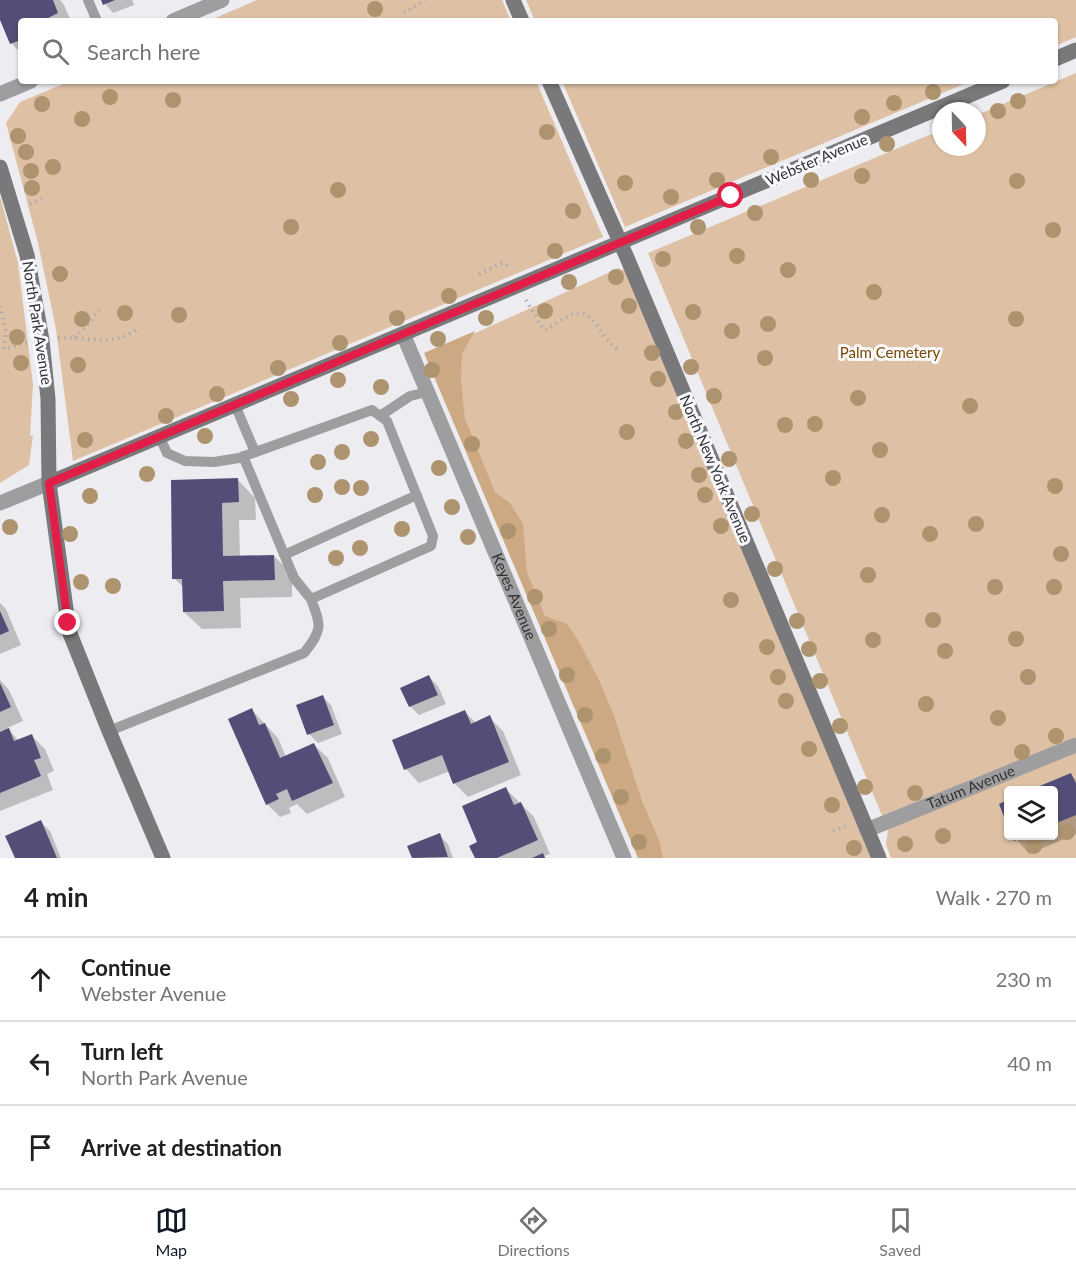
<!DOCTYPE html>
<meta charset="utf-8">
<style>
:root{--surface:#fff;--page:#f6f6f6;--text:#202124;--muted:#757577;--line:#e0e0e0;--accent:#111827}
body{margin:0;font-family:Lato,sans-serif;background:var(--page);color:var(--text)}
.controls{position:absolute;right:18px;bottom:18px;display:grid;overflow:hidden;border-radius:6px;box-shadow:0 2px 4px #0004}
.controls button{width:54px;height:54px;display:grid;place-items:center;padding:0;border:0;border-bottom:2px solid var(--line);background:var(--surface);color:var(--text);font:30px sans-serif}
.compass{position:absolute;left:932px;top:102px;width:54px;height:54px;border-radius:50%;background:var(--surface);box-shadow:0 2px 4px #0004;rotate:158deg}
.stop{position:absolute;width:18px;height:18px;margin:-14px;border:4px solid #e11d48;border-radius:50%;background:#fff}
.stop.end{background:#e11d48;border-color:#fff;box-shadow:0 2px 6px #0008}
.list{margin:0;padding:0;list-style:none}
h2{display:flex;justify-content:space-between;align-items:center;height:78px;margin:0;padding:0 24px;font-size:26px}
h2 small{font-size:20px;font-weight:400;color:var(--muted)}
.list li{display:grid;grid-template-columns:39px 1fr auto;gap:18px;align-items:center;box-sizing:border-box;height:84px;padding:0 24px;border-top:2px solid var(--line)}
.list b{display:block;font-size:22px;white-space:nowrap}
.list p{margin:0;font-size:20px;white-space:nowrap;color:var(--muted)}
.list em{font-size:20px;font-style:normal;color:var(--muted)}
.icon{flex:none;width:33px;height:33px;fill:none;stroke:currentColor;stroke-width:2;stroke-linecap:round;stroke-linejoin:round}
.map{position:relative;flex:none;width:1076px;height:858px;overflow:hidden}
.search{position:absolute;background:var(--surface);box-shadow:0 2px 4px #0004;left:18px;right:18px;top:18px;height:66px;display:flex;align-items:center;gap:15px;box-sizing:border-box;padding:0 21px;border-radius:6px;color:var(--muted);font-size:22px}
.sheet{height:330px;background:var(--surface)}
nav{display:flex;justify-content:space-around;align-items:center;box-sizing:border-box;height:84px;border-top:2px solid var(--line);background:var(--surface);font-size:16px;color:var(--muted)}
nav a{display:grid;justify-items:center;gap:3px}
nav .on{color:var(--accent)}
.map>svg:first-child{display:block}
</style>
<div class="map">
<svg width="1076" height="858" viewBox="0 0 1076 858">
<rect width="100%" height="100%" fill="#ededf1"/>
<path fill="#dec1a4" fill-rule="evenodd" d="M257,0H502L511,21H208Z
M526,0H1076V37L1055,46V21H535Z
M1076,73V858H891L886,844L888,830L648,253L941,130V147H977V115ZM1008,790H1054V836H1008Z
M70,81H536L603,237L73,461L56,329L38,243L6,123L20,102Z
M562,81H971L625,227Z
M0,196L18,263L33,384L30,436L33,435L29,465L0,483Z
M628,267L871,858H641L429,354L619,268L621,270Z"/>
<path fill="#cda983" d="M475,331L462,354L461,380L465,419L495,492L510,503L523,524L527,572L545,616L567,624L578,640L599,680L613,713L642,801L659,840L663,858H638L424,353Z"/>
<path fill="#0003" d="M0,0H60L64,5L71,21H21V53L12,44L0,16Z
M102,0H132L134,5L113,13Z
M238,480L255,498L256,520H239L240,557L274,556L292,574V597L240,598L241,628L202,629L184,612V588L174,578L172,481Z
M0,603L6,609L21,645L0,654Z
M429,677L438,686L446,704L419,715L410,706Z
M0,680L9,690L23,721L7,728L19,741L32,736L45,749L54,771L47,774L53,790L0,811Z
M322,696L331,705L342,734L318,743L309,734Z
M252,710L278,738L286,757L314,745L328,758L345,797L307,814L297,804L289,808L291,813L280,817L267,804Z
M465,712L476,723L489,717L503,731L521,775L468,797L455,784L450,771L419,783L406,769L394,741Z
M1071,775L1076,780V834L1029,854L1014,836H1054V790H1034Z
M506,789L534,817L550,854L544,856L546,858H476L479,843Z
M41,822L50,831L61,858H16Z
M439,835L448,844L453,858H413L409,847Z"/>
<path fill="#534e77" d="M0,0H53L58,13L42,21H21V40L10,44L0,20Z
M101,0H115L103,5Z
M238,478L239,502L222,503L223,556L274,555L275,580L223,581L224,611L183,612L182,579H172L171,480Z
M0,611L9,631L0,635Z
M429,675L438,695L409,707L400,688Z
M0,683L11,707L0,712Z
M323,695L334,725L307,735L296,705Z
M252,708L259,725L265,723L280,758L314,743L333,783L292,801L287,789L276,794L279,799L266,805L228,719Z
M465,710L471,724L490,715L509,762L453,784L442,755L404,770L392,740Z
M9,728L14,741L32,734L41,758L34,760L41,776L0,793V732Z
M1071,773L1076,784V815L1054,824V790H1030Z
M506,787L514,805L521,802L538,840L497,858H475L469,846L477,842L462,806Z
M1008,800V827L999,804Z
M41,820L57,858H15L5,836Z
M440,833L448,857L412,858L407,846Z
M1012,836H1027L1014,841Z
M543,853L545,858H532Z"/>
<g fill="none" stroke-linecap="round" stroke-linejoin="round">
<path stroke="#acacaf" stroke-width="4" stroke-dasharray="1.5 4.5" stroke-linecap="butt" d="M404,13L425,0
M30,204L44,198
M479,274L502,263L506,264L510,269
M526,300L540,324L545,330C556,325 567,314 579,313C596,312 602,343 620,350
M0,306L6,331L4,349L27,343
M74,337L84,329L99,310
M58,338C84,336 113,347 136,330
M833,831L847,826"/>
<path stroke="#9e9ea0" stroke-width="10" d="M88,0L97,21
M235,405L255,452
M380,416L410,396L427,392
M243,456L294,578L311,599
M284,555L417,495
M109,731L304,653C323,629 321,626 311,599L431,546L433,536L387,421L372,410L239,458L214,462L185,461L167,453L159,436"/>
<g stroke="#9e9ea0" stroke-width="15">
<path d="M173,21L222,0"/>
<path d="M0,94L31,81"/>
<path id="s1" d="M403,334L624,858"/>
<path d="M0,503L49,483"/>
<path id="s2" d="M867,830L1076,745"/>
</g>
<path stroke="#79797b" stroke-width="15" d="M513,0L522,21
M1055,59L1076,50
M549,81L628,260L879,858
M0,167L27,255L42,340L48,399L49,483L69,631L109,731L163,858
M49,483L1003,81"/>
</g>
<g fill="#ad936e">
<circle cx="375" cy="9" r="8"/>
<circle cx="933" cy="92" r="8"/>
<circle cx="110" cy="97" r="8"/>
<circle cx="173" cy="100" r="8"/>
<circle cx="1018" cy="101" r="8"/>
<circle cx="894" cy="103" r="8"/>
<circle cx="42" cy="104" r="8"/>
<circle cx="998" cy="111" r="8"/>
<circle cx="862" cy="117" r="8"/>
<circle cx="82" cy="119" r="8"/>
<circle cx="547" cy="132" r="8"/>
<circle cx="18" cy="136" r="8"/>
<circle cx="887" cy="144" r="8"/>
<circle cx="26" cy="152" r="8"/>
<circle cx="771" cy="157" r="8"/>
<circle cx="53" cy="167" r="8"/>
<circle cx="31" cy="171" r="8"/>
<circle cx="862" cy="176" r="8"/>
<circle cx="717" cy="180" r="8"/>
<circle cx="811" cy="180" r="8"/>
<circle cx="1017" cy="181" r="8"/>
<circle cx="625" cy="183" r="8"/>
<circle cx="32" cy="188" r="8"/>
<circle cx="338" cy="190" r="8"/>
<circle cx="671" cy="197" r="8"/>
<circle cx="573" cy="211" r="8"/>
<circle cx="755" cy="213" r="8"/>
<circle cx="291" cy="227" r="8"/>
<circle cx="698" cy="227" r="8"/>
<circle cx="1053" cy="230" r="8"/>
<circle cx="555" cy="251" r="8"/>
<circle cx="737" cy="256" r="8"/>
<circle cx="663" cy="259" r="8"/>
<circle cx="788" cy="270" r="8"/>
<circle cx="60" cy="274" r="8"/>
<circle cx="616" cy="277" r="8"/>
<circle cx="569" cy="282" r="8"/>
<circle cx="874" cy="292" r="8"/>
<circle cx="449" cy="296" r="8"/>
<circle cx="629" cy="306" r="8"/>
<circle cx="545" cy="311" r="8"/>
<circle cx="693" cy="312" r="8"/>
<circle cx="125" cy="313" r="8"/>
<circle cx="179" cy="315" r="8"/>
<circle cx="397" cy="318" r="8"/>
<circle cx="486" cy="318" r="8"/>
<circle cx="82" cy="319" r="8"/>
<circle cx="1016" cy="319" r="8"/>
<circle cx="768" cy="324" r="8"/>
<circle cx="732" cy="331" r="8"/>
<circle cx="17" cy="337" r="8"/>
<circle cx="438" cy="339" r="8"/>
<circle cx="340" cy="343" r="8"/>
<circle cx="652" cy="353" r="8"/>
<circle cx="765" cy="358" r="8"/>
<circle cx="21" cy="363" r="8"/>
<circle cx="78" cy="365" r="8"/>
<circle cx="691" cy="367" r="8"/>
<circle cx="278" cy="368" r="8"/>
<circle cx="432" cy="370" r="8"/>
<circle cx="658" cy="379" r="8"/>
<circle cx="338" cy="380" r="8"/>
<circle cx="381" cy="387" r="8"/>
<circle cx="217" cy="394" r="8"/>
<circle cx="714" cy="396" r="8"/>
<circle cx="858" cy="398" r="8"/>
<circle cx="291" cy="399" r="8"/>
<circle cx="970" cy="406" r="8"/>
<circle cx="676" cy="412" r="8"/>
<circle cx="166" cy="416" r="8"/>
<circle cx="815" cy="424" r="8"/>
<circle cx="785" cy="425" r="8"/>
<circle cx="627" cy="432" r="8"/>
<circle cx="205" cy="436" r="8"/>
<circle cx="371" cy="439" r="8"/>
<circle cx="85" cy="440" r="8"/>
<circle cx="686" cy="441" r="8"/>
<circle cx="472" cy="444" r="8"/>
<circle cx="880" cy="450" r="8"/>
<circle cx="342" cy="452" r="8"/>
<circle cx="729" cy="459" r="8"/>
<circle cx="318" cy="462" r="8"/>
<circle cx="439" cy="468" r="8"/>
<circle cx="147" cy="474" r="8"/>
<circle cx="699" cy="475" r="8"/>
<circle cx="833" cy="478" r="8"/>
<circle cx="1055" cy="486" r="8"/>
<circle cx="342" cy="487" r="8"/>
<circle cx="361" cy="488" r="8"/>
<circle cx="315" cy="495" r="8"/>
<circle cx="705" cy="495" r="8"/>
<circle cx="90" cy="496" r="8"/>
<circle cx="452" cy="507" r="8"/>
<circle cx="752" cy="514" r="8"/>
<circle cx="882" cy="515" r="8"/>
<circle cx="976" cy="524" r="8"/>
<circle cx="721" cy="526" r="8"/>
<circle cx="10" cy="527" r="8"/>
<circle cx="402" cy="529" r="8"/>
<circle cx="508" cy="531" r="8"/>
<circle cx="70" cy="534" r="8"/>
<circle cx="930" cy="534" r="8"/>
<circle cx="468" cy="537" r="8"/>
<circle cx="360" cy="548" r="8"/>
<circle cx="1061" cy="554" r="8"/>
<circle cx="336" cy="558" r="8"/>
<circle cx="775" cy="569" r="8"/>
<circle cx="868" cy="575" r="8"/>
<circle cx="81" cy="582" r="8"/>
<circle cx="113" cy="586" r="8"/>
<circle cx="995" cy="587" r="8"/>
<circle cx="1054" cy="587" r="8"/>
<circle cx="535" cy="597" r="8"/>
<circle cx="731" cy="600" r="8"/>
<circle cx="933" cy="620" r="8"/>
<circle cx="797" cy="621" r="8"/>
<circle cx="549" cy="629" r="8"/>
<circle cx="1016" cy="639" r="8"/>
<circle cx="873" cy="640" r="8"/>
<circle cx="767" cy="647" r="8"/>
<circle cx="809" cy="649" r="8"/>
<circle cx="945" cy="651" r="8"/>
<circle cx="567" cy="675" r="8"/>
<circle cx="778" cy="677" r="8"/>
<circle cx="1028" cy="677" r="8"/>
<circle cx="820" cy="681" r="8"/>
<circle cx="786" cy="701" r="8"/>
<circle cx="926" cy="704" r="8"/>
<circle cx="585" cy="715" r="8"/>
<circle cx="998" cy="718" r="8"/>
<circle cx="840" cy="726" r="8"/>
<circle cx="1056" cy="736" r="8"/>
<circle cx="809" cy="749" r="8"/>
<circle cx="1022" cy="752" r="8"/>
<circle cx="603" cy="756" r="8"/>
<circle cx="865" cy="787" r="8"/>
<circle cx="915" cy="793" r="8"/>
<circle cx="621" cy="797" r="8"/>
<circle cx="832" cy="805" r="8"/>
<circle cx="1067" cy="832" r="8"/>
<circle cx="943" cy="836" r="8"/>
<circle cx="639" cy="842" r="8"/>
<circle cx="905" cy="844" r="8"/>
<circle cx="1034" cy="846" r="8"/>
<circle cx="854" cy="848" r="8"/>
</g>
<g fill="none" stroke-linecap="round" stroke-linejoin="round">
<path stroke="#e11d48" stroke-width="8" d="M68,623L49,483L731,196"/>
</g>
<g text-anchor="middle" stroke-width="6" stroke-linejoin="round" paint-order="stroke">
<g font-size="15" fill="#323233" stroke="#fafafe">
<text transform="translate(817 160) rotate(-23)" y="5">Webster Avenue</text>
<text transform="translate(37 323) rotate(81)" y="5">North Park Avenue</text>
<text transform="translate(715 469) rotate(67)" y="5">North New York Avenue</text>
<text dy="5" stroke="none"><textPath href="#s1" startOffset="285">Keyes Avenue</textPath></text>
<text dy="5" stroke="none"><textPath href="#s2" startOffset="112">Tatum Avenue</textPath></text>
</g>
<g font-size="15" fill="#784903" stroke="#fafafe">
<text x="890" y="358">Palm Cemetery</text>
</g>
</g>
</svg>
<div class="controls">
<button><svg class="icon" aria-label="layers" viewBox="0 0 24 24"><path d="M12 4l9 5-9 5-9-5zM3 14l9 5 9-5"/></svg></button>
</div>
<svg class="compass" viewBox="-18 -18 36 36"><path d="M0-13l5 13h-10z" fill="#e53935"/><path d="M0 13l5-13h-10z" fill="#757577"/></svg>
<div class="stop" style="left:731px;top:196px"></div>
<div class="stop end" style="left:68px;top:623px"></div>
<div class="search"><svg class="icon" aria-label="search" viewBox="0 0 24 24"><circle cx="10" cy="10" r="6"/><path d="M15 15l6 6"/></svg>Search here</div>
</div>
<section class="sheet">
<h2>4 min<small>Walk · 270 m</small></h2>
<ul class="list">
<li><svg class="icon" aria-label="ahead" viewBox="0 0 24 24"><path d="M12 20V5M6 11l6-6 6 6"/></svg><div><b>Continue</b><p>Webster Avenue</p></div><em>230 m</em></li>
<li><svg class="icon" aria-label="left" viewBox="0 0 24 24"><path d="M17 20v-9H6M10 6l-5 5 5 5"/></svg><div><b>Turn left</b><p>North Park Avenue</p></div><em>40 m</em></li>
<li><svg class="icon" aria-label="arrive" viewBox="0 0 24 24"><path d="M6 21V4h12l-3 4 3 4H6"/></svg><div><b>Arrive at destination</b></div></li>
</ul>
</section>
<nav>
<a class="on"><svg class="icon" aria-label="map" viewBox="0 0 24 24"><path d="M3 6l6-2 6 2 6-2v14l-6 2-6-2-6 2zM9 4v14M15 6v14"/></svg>Map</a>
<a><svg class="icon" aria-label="directions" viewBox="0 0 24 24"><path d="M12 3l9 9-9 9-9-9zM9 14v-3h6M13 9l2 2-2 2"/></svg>Directions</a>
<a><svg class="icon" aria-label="saved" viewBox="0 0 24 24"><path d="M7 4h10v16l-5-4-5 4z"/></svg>Saved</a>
</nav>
